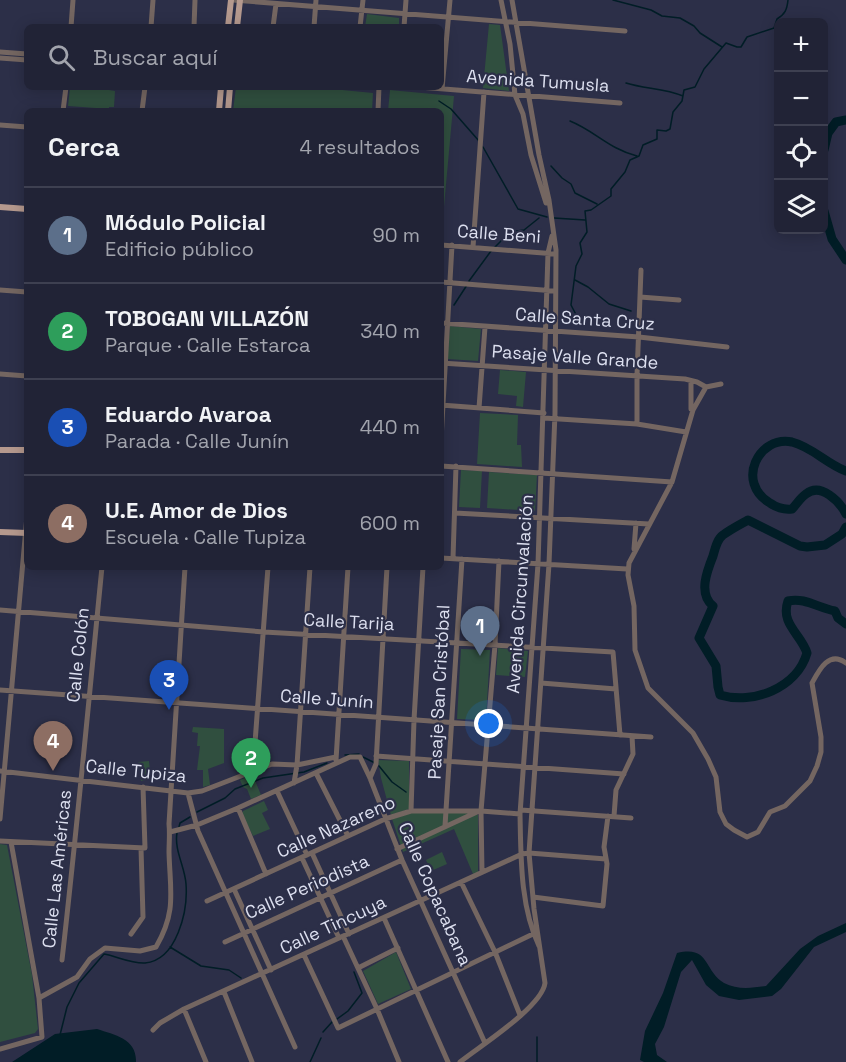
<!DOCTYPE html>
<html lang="es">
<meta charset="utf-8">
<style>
:root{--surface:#212336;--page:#2d2f42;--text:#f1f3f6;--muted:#a2a4ad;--line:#3e4051;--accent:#e98efe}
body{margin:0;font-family:"Space Grotesk",sans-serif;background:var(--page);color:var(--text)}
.controls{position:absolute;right:18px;top:18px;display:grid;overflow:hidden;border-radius:9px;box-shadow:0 3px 15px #0003}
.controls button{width:54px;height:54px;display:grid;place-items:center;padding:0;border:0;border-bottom:2px solid var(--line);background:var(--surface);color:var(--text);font:30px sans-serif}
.you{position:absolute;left:489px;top:724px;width:21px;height:21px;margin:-15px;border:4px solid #fff;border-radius:50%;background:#1a73e8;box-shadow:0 0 0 9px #1a73e833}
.badge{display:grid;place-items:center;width:39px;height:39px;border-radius:50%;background:var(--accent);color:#fff;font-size:20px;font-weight:700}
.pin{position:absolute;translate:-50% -50px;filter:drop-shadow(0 2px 3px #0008)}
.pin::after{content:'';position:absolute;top:32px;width:21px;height:18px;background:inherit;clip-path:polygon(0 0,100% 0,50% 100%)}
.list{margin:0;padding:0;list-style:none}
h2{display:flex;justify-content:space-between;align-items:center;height:78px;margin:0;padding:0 24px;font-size:26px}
h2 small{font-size:20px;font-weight:400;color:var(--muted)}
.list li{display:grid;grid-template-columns:39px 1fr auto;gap:18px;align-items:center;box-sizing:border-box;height:96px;padding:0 24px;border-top:2px solid var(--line)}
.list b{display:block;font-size:22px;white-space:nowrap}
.list p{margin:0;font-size:20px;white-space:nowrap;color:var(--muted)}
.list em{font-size:20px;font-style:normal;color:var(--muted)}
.icon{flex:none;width:33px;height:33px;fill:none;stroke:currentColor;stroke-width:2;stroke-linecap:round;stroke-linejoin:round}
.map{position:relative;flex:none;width:846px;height:1062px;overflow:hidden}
.search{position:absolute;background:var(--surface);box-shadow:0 3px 15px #0003;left:24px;top:24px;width:420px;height:66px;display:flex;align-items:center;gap:15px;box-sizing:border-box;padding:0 21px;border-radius:9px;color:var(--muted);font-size:22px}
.panel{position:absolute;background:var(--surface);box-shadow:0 3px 15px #0003;left:24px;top:108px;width:420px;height:462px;border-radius:9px}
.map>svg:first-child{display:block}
</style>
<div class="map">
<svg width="846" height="1062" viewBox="0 0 846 1062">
<rect width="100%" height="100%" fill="#2c2f48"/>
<path fill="#304f3f" d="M367,14L399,18V27H365Z
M489,24L500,25L509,91L483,88Z
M70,87H109V90L115,91L114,107H109V109L68,106Z
M236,87H312L373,93L372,111H233Z
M390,90L454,96L441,240V111H388Z
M450,326L481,329L478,361L447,359Z
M500,370L526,372L523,407L516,406L517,396L498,394Z
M480,413L518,415L517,445H521L522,467L477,464Z
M461,470L482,471L480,508L459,507Z
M489,472L537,475L535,511L487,508Z
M498,648L528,651L525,677L496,675Z
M461,649L490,650L486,720L457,719Z
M193,727L224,729V763L208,769L210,785L203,787V770H197L200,746H197L198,733L192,732Z
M378,760L409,761V809L391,815L381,778Z
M149,761L151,779L141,781L138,762Z
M250,776L254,778L261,795L251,799L247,789L243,787L240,780Z
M264,801L268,810L262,813L270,829L253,836L242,814L243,811Z
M411,813H471L478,815V872L473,874L454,829L403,852L392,819Z
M0,844L7,845L32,975L38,1029L35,1033L0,1042Z
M442,852L447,864L431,871L426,860Z
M396,952L411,989L378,1004L363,971Z"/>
<path fill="#011d26" d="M846,923V932L814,947L781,989L772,996L739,1000L719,996L706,985L692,960L681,972L664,1027L655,1044L657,1055L667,1062H644L640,1060L645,1031L663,993L677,953C710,945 703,970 724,983C737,990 752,988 766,986L800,949L818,936Z
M97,1029C115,1035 137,1039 136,1062H12L55,1034Z"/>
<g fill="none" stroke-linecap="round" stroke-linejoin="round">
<path stroke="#011d26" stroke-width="1.5" d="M613,0L651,10L662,16L680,18L694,26L700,33L722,47
M626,83C645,89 664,88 683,96
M439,101L451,109L479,141
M570,121C595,131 609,149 637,156
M483,147L518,209L547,217
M551,166L562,178L571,184L575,193L597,204
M554,218L585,220
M494,248L510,232L524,230L539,218
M575,280L588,287L609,304L631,311
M469,281L491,251
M454,305L467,285
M582,326L571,305L576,266L582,254L580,243L587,232L585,211L591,210L611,196V189L625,172L630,160L639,156L643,145L657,139V130L666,131L670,129L673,112L682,101L684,90L695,87L704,69L726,43L737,47H741L747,37L774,28L777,19C785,14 787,10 788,0
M345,755L359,754
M363,757L375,763
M379,766L392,782L406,792
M197,812L225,798L235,789L263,778L304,772L327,763
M179,827L180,823L190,817
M170,947L201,966L229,970L241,978
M337,1019L348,1011L362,993L354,972
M323,1032L332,1022
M60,1035L67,1007L79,983L104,954C116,956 132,964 145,963C177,960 188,911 186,884C185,867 174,850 177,833
M537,1037V1062
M310,1062L321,1038"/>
<path stroke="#011d26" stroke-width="9" d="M824,150L828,133L836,122L846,120
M824,211L832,239L846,260
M846,471C827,464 812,447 792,442C759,435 735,482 770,503C777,508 783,510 792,509C797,504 800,498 806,494C821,482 840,502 846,514
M846,527L842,534L825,545L807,547L800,546L748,520C739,525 731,529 723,535C717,539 715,549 713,556C707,571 698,594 713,606L699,638L716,666L718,687L720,695C753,705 797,688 807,653C801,634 780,624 788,601C805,597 818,608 835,611L838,618L846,624"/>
<path stroke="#746661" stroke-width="5" d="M233,0L625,31
M501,0L510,44L515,95L523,114L531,155L546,203
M71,27L73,0
M151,27L153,0
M194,27L195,0
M273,27L276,4
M314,27L316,0
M360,27L363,0
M404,27L406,0
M0,52L27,54
M0,58L27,60
M419,87L620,103
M442,89L450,0
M63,111L66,87
M142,111L145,87
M378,111L379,87
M0,125L27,127
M441,245L556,254
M473,247L484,92
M441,282L555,291
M0,290L27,292
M640,297L679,300
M441,323L639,337L727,347
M441,363L685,379L697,382L706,387
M0,374L27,376
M721,384L706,387L693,410L672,482L629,563L628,575L634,606L635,650L648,688L693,733L708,759L716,777L720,812L726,824L734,830L747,837L758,832L770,812L785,806L810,781L817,766L821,752V737L812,683C819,670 829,650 846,663
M441,405L544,413
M479,408L485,327
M691,409V381
M544,418L637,424L686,432
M637,424V375L641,270
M441,440L452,245
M441,466L672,482
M455,513L649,524
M634,549L636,523
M441,558L627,569
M453,558L456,466
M0,610L264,632L613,652L620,735
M541,683L616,689
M0,690L651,737
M376,756L624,774
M336,760L348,567
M253,770L268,567
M0,771L188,793L202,791L272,764L297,765L336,757
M316,773L348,836
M370,778L376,764L387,567
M294,783L297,765L310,567
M277,791L307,855
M188,793L198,831L295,1047
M238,808L266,874
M521,810L631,818
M411,811L414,720L423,567
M614,816L616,790L633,754L632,736
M0,819L27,516
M445,826L462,559
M170,832L197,825L238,808L350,757H360L370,778L402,860L485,1043
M0,841L145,848L143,787
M397,849L477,812
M312,853L349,934
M302,858L339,938
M482,872L481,811L495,645L499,561
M461,882L495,952L520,1015
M234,889L271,970
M533,897L603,906L607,864L604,847L608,816
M207,901L385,819L411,811H481L520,814
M384,918L448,1062
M131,934L143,917L141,848
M343,936L377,1009L399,1062
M225,942L402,860
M539,946C520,906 521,857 520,814L538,564L548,253L552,236
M304,955L338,1028L533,934
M62,960C77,829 89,698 102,567
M358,968L398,948
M224,992L252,1062
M39,998L77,977L90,959L105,948L140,951L156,947C177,911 170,891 169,852C169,843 170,834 169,824L185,567
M184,1009L206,1062
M153,1030L160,1023L184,1009L522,854L529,853L606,859
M0,1049L42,1037L39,998L11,842
M460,1062C480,1046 542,1007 545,983L534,909L529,853L549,564L555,413L556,250L549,200L539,155L512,0"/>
<path stroke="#b5998e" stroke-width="6" d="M228,27L231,0
M237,27L240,0
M219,111L221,87
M228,111L230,87
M0,207L27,209
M0,450H27
M0,532L27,533"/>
</g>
<g text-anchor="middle" stroke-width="4.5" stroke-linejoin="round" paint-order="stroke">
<g font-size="18" fill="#dcdfef" stroke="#2c2f48">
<text transform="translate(538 81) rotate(4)" y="6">Avenida Tumusla</text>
<text transform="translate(499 234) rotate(4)" y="6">Calle Beni</text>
<text transform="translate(585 319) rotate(4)" y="6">Calle Santa Cruz</text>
<text transform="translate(575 357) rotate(4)" y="6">Pasaje Valle Grande</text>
<text transform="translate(520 594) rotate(-86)" y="6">Avenida Circunvalación</text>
<text transform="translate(349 622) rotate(3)" y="6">Calle Tarija</text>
<text transform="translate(78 655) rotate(-84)" y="6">Calle Colón</text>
<text transform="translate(439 692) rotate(-87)" y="6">Pasaje San Cristóbal</text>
<text transform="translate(327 699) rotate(4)" y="6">Calle Junín</text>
<text transform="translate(136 771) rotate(6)" y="6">Calle Tupiza</text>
<text transform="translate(336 827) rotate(-24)" y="6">Calle Nazareno</text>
<text transform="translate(57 869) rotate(-84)" y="6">Calle Las Américas</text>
<text transform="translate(307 887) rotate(-24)" y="6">Calle Periodista</text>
<text transform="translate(435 894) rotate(66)" y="6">Calle Copacabana</text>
<text transform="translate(333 925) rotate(-25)" y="6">Calle Tincuya</text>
</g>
</g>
</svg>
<div class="controls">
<button>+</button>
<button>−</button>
<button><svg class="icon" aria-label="locate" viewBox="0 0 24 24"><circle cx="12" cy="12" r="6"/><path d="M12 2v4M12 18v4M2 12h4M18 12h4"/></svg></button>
<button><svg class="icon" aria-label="layers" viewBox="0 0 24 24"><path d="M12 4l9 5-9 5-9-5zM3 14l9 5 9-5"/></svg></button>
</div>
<div class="you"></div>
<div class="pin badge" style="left:480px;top:656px;background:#5c6f8a">1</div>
<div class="pin badge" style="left:251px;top:788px;background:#2e9e5b">2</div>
<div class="pin badge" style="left:169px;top:710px;background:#1a4fb4">3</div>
<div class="pin badge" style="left:53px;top:771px;background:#8d6e63">4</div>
<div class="search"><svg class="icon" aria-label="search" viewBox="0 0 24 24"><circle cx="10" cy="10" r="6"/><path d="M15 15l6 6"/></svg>Buscar aquí</div>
<section class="panel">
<h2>Cerca<small>4 resultados</small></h2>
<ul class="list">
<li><span class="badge" style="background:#5c6f8a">1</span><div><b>Módulo Policial</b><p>Edificio público</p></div><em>90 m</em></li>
<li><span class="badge" style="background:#2e9e5b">2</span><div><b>TOBOGAN VILLAZÓN</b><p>Parque · Calle Estarca</p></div><em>340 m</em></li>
<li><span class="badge" style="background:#1a4fb4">3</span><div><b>Eduardo Avaroa</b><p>Parada · Calle Junín</p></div><em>440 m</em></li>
<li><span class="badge" style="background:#8d6e63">4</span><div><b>U.E. Amor de Dios</b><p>Escuela · Calle Tupiza</p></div><em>600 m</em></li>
</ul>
</section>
</div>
